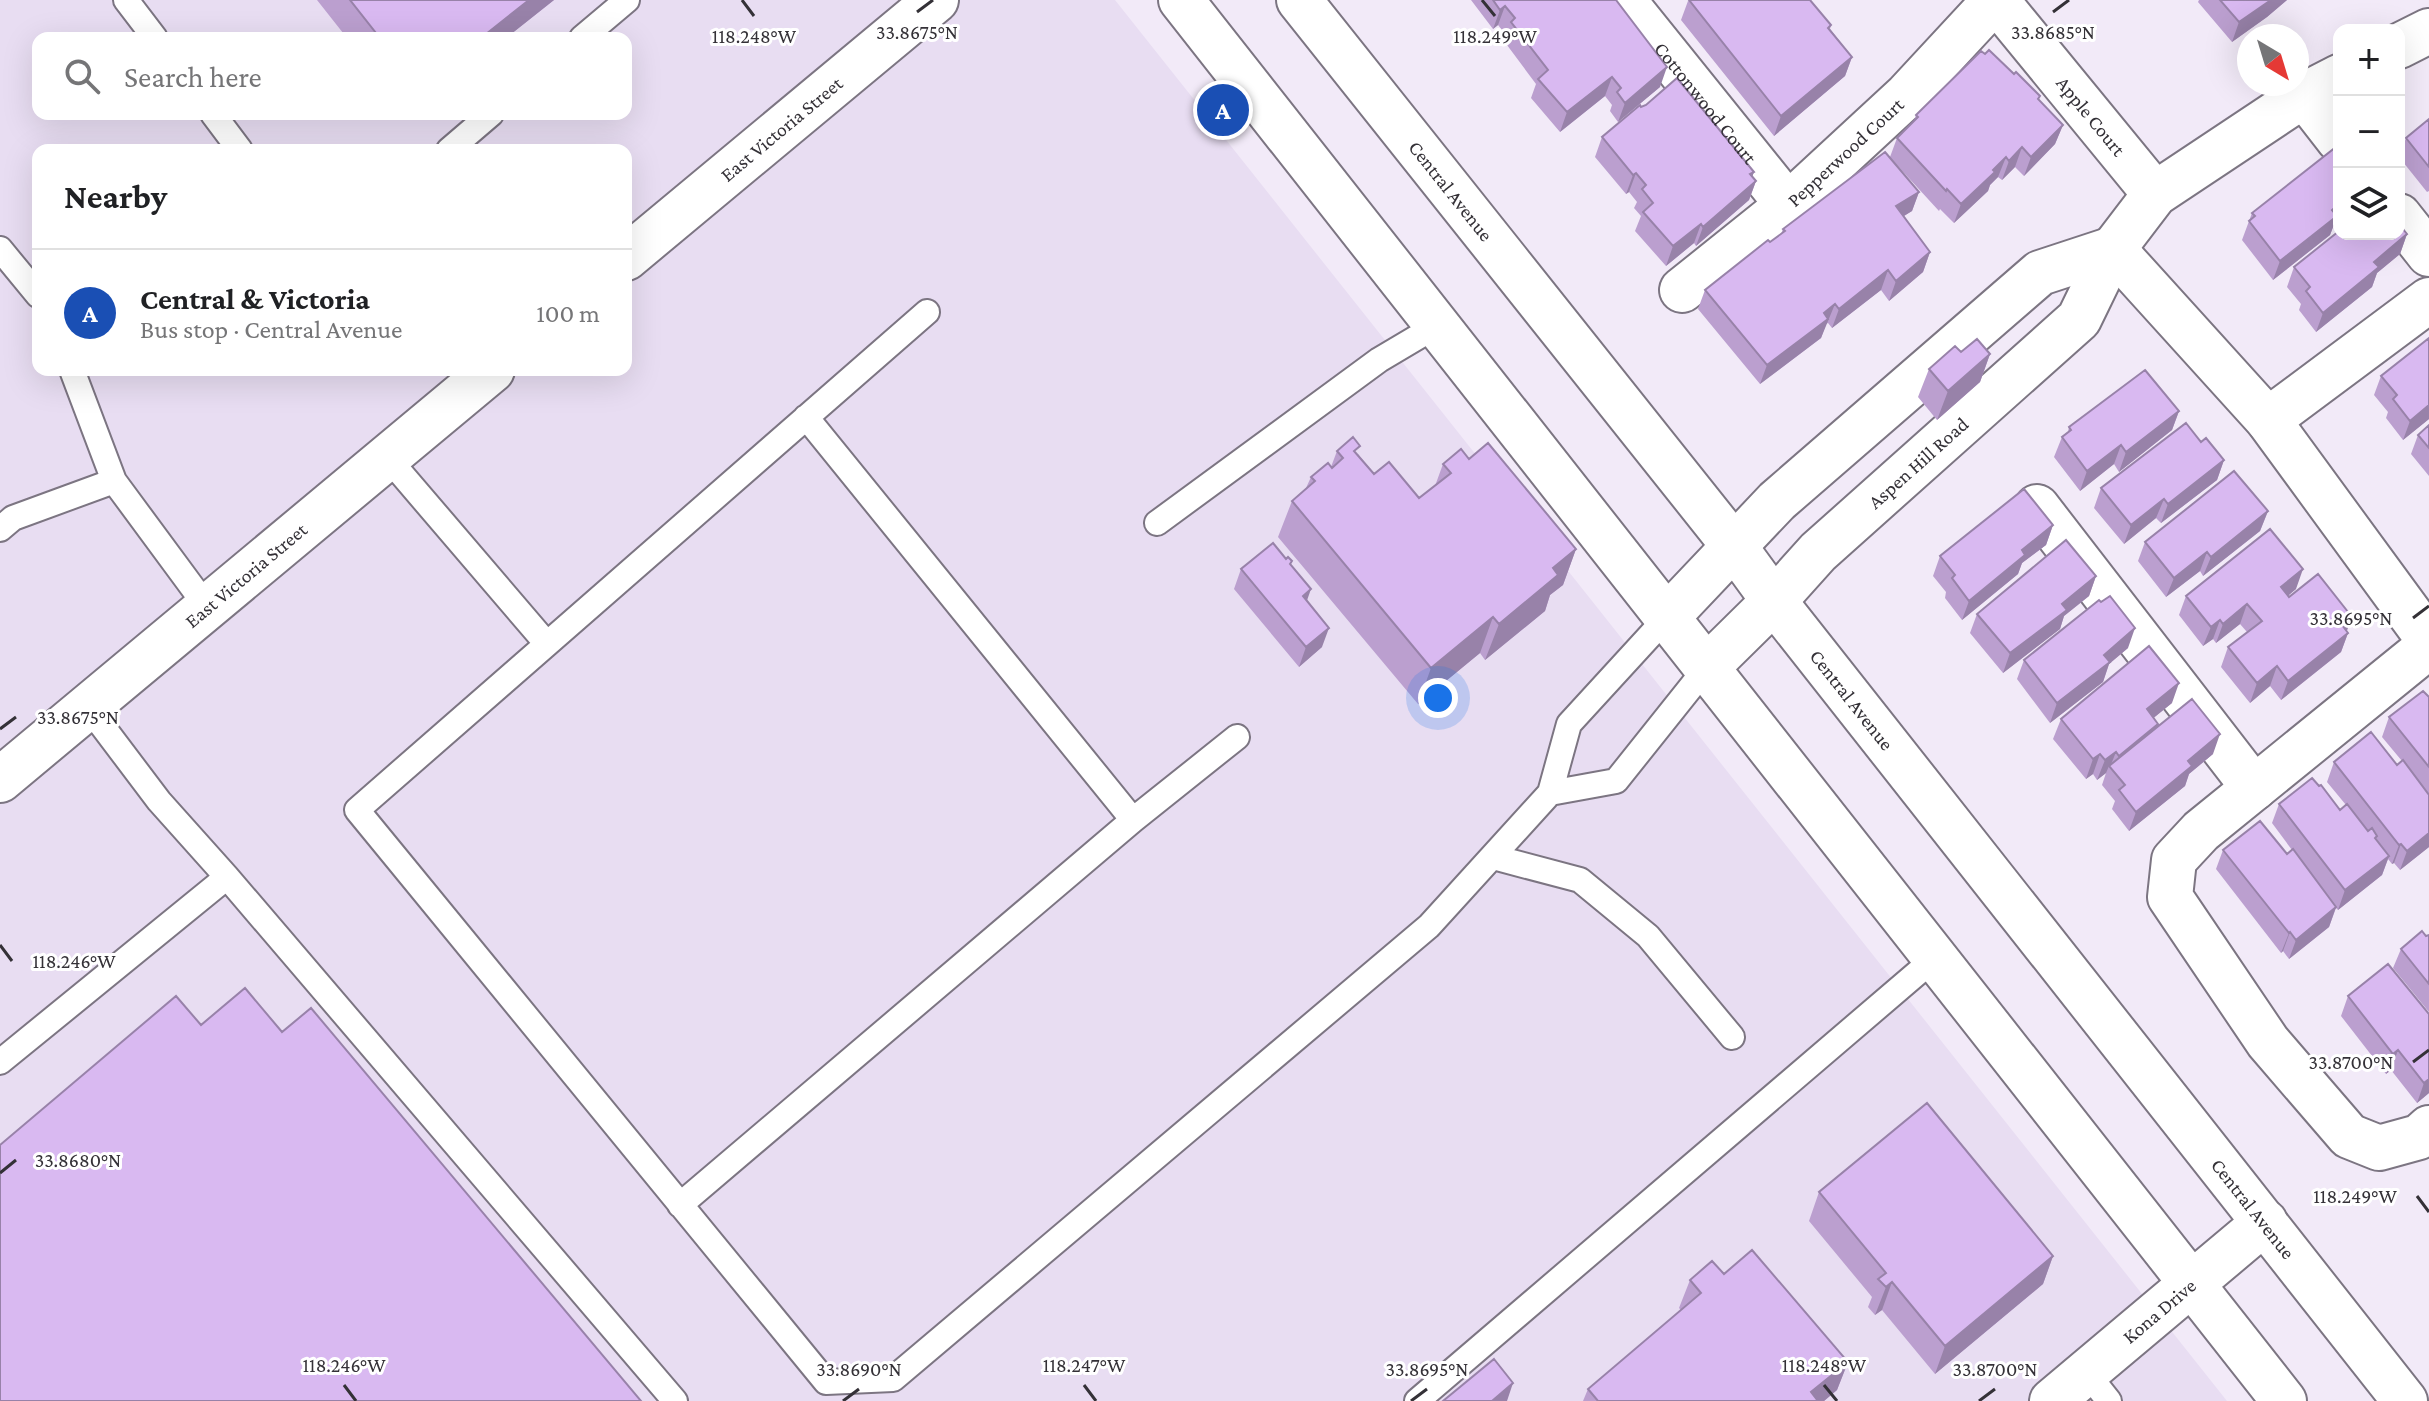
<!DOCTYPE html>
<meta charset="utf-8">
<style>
:root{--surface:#fff;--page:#f2f2f2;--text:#202124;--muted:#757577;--line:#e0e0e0;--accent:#d93025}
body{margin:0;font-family:"Crimson Pro",serif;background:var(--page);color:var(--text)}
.controls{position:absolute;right:24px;top:24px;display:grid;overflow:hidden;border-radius:16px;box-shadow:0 8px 32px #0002}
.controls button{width:72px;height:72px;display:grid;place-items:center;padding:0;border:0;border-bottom:2px solid var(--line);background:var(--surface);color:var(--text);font:40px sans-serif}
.compass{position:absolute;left:2237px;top:24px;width:72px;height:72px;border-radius:50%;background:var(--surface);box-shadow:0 8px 32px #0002;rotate:142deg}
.you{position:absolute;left:1438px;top:698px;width:28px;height:28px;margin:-20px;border:6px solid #fff;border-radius:50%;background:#1a73e8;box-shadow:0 0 0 12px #1a73e833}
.badge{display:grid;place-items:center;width:52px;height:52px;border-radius:50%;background:var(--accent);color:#fff;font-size:26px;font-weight:700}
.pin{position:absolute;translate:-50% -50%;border:4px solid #fff;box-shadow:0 2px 8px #0006}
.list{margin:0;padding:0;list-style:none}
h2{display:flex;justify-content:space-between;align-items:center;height:104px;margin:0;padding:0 32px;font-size:34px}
h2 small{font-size:26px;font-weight:400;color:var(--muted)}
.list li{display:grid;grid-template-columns:52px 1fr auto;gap:24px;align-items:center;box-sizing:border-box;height:128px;padding:0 32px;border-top:2px solid var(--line)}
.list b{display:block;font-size:30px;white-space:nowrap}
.list p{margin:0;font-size:26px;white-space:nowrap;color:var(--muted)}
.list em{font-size:26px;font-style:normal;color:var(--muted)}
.icon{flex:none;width:44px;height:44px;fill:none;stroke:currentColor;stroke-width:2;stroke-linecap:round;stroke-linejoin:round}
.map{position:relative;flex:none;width:2429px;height:1401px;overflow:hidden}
.search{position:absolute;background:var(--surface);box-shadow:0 8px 32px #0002;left:32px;top:32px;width:600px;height:88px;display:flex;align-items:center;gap:20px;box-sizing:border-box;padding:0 28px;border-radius:16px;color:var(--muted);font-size:30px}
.panel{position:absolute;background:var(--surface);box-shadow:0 8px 32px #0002;left:32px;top:144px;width:600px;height:232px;border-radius:16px}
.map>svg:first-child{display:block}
</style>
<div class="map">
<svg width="2429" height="1401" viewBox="0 0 2429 1401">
<rect width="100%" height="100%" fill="#f2eaf8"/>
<path fill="#e8ddf2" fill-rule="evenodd" d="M0,0H1115L2227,1401H0ZM38,38H626V114H38ZM38,150H626V370H38Z"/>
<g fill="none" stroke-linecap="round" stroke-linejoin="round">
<g stroke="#7c7582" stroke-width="28">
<path id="lane" d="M126,0L155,38
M582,38L627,0
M213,114L240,150
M449,150L491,114
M0,249L38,295
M927,312L357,810L826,1382L893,1379L1429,926L1550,793
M72,370L114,481L207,607
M806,417L1133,820
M387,457L547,644
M1157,523L1379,360L1438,325
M0,529L13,518L114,481
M1668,616L1569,724L1550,793L1616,781L1707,667
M1493,857L1580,880L1648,936L1732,1037
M227,877L675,1401
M0,1062L227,877L159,801L88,707
M680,1205L1133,820L1237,737
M2086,1372L2109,1401
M1417,1401L1936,957"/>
</g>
<g stroke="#7c7582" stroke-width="48">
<g id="street">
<path id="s1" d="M1623,0L1788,205"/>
<path id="s2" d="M1996,0L2155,194"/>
<path d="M2399,46L2429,31"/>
<path d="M2304,95L2339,140"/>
<path d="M2399,216L2429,254"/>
<path d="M2113,249L2268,420L2429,640"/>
<path id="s3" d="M1682,290L1788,205L1906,96L1995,0"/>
<path d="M2268,420L2429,300"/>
<path d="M2037,507L2254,788"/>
<path d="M1668,616L1777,501L2040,273L2113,249"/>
<path d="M2429,646L2201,831L2174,860L2170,897L2268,1042L2349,1136L2379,1148L2419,1137L2429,1128"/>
<path id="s4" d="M1707,667L1774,601L1818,552L2079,319L2113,249L2155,194L2304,95L2339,77"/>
<path id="s5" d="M2052,1401L2265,1222"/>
</g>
</g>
<g stroke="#7c7582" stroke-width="48">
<g id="secondary">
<path id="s6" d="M626,258L936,0"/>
<path id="s7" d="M0,780L492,370"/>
</g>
</g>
<g stroke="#7c7582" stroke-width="48">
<g id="primary">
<path d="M1181,0L2284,1401"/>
<path id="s8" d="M1299,0L1734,546L1774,601L2405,1401"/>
</g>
</g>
<use href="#lane" stroke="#fff" stroke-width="24"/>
<use href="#street" stroke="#fff" stroke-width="44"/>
<use href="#secondary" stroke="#fff" stroke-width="44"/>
<use href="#primary" stroke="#fff" stroke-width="44"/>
</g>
<path fill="#bb9fcf" d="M317,0H554L506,38H347Z
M1471,0H1616L1660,87L1618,122L1610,111L1612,105L1605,96L1560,132L1531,98L1536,84L1504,41L1506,35L1498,25L1493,29Z
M2199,0H2287L2267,17L2232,42L2198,2Z
M1688,1L1831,25L1830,29L1852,57L1845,76L1774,136L1681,20Z
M2039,100L2063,125L2055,144L2024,176L2015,167L2002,180L1998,177L1990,185L1988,191L1954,223L1940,209L1939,211L1895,163L1919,192L1912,211L1904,216L1930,252L1923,272L1889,301L1881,290L1832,328L1828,323L1826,324L1821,338L1760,384L1698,309L1705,290L1781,234L1783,229L1890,157L1897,138L1914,121L1916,115Z
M1641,107L1754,172L1752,176L1756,181L1749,200L1696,246L1694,243L1666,266L1635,231L1641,216L1634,208L1637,202L1629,192L1626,194L1595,157L1602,137Z
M2429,119V191L2427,192L2399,157L2406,138Z
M2252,213L2335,222L2330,235L2273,280L2242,240Z
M2407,234L2400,254L2377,273L2372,287L2316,332L2299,310L2301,304L2287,287L2294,267Z
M2429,338V419L2403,440L2386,418L2388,412L2374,395L2381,376Z
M1961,352L1990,354L1980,382L1937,420L1918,397L1929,369Z
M2179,411L2172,430L2119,472L2114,464L2080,491L2054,457L2062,437L2068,432L2069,427Z
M2429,425V476L2411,454L2418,435Z
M2201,442L2224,460L2217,480L2161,523L2156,518L2124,544L2094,508L2101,488Z
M1337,451L1358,454L1374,474L1419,498L1435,486L1443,464L1469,459L1576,549L1563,585L1550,595L1545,611L1485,660L1480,653L1418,704L1278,537L1292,501L1306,488L1311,477L1331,467Z
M2268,511L2260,531L2203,576L2200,571L2166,597L2138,561L2145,542Z
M2053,525L2046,545L2022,563L2018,574L1962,620L1945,598L1946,592L1933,576L1940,556Z
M1290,564L1307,601L1322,647L1299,667L1234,589L1241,569Z
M2096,576L2089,596L2064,616L2060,629L2003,673L1970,633L1977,614Z
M2296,589L2288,596L2348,633L2341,652L2281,700L2270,686L2250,703L2221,667L2228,647L2247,632L2240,624L2216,643L2213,639L2203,646L2179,615L2186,596Z
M2101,602L2128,648L2109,664L2103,682L2050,723L2017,679L2024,660Z
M2429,697V847L2400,870L2394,863L2392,864L2388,859L2382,875L2338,910L2336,908L2329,927L2289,959L2283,951L2281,953L2216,869L2223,850L2287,854L2292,850L2272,823L2279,804L2340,810L2346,805L2327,782L2334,762L2397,765L2402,761L2382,737L2389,717Z
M2172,703L2153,718L2156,728L2213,754L2189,774L2185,786L2129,831L2112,809L2115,801L2102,785L2106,773L2097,780L2093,774L2086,779L2053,739L2061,719Z
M2429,935V1012L2393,968L2401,949Z
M2348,996L2429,1014V1093L2417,1103L2391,1070L2386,1074L2341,1016Z
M1819,1192L2053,1256L2043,1284L1935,1374L1882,1310L1875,1315L1868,1307L1872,1297L1809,1221Z
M1724,1274L1848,1362L1837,1390L1824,1401H1583L1588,1389L1681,1310L1679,1308L1690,1280Z"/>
<path fill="#9882a9" d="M529,0H554L506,38H481Z
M2271,0H2287L2267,17L2232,42L2239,22Z
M1505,6L1498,25L1493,29L1500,10Z
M1852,57L1845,76L1774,136L1781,116Z
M1667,67L1660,87L1618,122L1625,103Z
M1612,77L1605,96L1560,132L1567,112Z
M2063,125L2055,144L2024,176L2031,157Z
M2022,147L2015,167L2002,180L2009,161Z
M2006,157L1998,177L1990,185L1988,191L1954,223L1961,204Z
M1754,172L1748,188L1756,181L1749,200L1696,246L1703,227Z
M1636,173L1629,192L1626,194L1633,175Z
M1919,192L1912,211L1889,225L1896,206Z
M2339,204V218L2335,222L2330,235L2273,280L2280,261Z
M1701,224L1694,243L1666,266L1673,246Z
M2407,234L2400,254L2377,273L2372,287L2316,332L2323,313L2374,262Z
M1930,252L1923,272L1889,301L1896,281Z
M1888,270L1881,290L1832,328L1839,309Z
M1835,304L1821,338L1760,384L1767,365L1824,313Z
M1990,354L1980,382L1937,420L1948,391Z
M2429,405V419L2403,440L2410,421Z
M2179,411L2172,430L2119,472L2126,452Z
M2121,445L2114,464L2080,491L2087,471Z
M2224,460L2217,480L2161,523L2168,504Z
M2164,499L2156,518L2124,544L2131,525Z
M2268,511L2260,531L2203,576L2211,557Z
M2053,525L2046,545L2022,563L2018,574L1962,620L1969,601L2022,550Z
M1576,549L1563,585L1550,595L1545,611L1485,660L1499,624L1553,568Z
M2207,552L2200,571L2166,597L2174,578Z
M2303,569L2296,589L2274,607L2281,587Z
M2096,576L2089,596L2064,616L2060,629L2003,673L2010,653L2062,604Z
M1311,589L1304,609L1303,596Z
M2247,604L2240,624L2216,643L2223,624Z
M1493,617L1480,653L1418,704L1431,668Z
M2352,617L2345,636L2348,633L2341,652L2281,700L2288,681L2342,625Z
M2220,620L2213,639L2203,646L2211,627Z
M1329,628L1322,647L1299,667L1306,647Z
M2135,628L2128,648L2109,664L2103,682L2050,723L2057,703L2104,655Z
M2277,666L2270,686L2250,703L2257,683Z
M2179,683L2172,703L2140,729L2147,709Z
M2158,724L2151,744L2113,771L2119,756Z
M2220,734L2213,754L2189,774L2185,786L2129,831L2136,812L2188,761Z
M2116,752L2110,767L2109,766L2106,773L2097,780L2105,760Z
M2100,754L2093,774L2086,779L2093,759Z
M2429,833V847L2400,870L2407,851Z
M2401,844L2394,863L2392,864L2399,845Z
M2389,856L2382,875L2338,910L2345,890Z
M2336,907L2329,927L2289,959L2296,940Z
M2290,932L2283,951L2281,953L2289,933Z
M2398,1050L2391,1070L2386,1074L2393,1054Z
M2429,1079V1093L2417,1103L2424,1083Z
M2053,1256L2043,1284L1935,1374L1945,1346Z
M1892,1282L1882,1310L1875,1315L1886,1287Z
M1848,1362L1837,1390L1824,1401H1808L1811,1392Z
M1513,1383L1507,1401H1492Z"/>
<path fill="#d9b9f1" stroke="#9882a9" stroke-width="2" d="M350,0H529L481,38H380Z
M1493,0H1616L1667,67L1625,103L1617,92L1621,88L1612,77L1567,112L1538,79L1548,70L1511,22L1515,18L1505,6L1500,10Z
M1689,0H1810L1831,25L1828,28L1852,57L1781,116Z
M2220,0H2271L2239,22Z
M1989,50L2014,74L2016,72L2040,96L2038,99L2063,125L2031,157L2022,147L2009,161L2006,157L1993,170L1995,172L1961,204L1947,189L1946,191L1897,138L1918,117L1916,115L1981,51L1985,54Z
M1677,78L1754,172L1750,174L1756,181L1703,227L1701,224L1673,246L1643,212L1653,203L1642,189L1646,185L1636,173L1633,175L1602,137L1640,105L1641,107L1646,105Z
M2429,119V167L2406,138Z
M2336,147L2339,151V204L2332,210L2337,216L2280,261L2249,221L2255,216L2252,213Z
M1885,152L1919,192L1896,206L1930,252L1896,281L1888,270L1839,309L1835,304L1824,313L1828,319L1767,365L1705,290L1768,240L1770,242L1785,231L1783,229Z
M2399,224L2407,234L2374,262L2379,267L2323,313L2306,291L2310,287L2294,267L2339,231V234H2399Z
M2429,338V405L2410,421L2393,399L2397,395L2381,376Z
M1977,339L1990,354L1948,391L1929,369L1955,346L1961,352Z
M2145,370L2179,411L2126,452L2121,445L2087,471L2062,437L2071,430L2069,427Z
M2186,423L2201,442L2206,438L2224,460L2168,504L2164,499L2131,525L2101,488Z
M2429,425V448L2418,435Z
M1353,437L1360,446L1354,451L1374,474L1389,462L1419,498L1451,473L1443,464L1461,449L1469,459L1488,443L1576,549L1553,568L1558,575L1499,624L1493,617L1431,668L1292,501L1315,481L1311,477L1328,463L1332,468L1343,458L1337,451Z
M2234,471L2268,511L2211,557L2207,552L2174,578L2145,542Z
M2024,489L2053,525L2022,550L2025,555L1969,601L1952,578L1955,575L1940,556Z
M2270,529L2303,569L2281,587L2289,597L2318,574L2352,617L2342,625L2348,633L2288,681L2277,666L2257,683L2228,647L2262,621L2247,604L2223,624L2220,620L2211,627L2186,596Z
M2066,540L2096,576L2062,604L2067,610L2010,653L1977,614Z
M1273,543L1286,559L1288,557L1292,561L1290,564L1311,589L1303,596L1329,628L1306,647L1241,569Z
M2110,596L2135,628L2104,655L2110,662L2057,703L2024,660L2099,600L2101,602Z
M2149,646L2179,683L2147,709L2158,724L2119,756L2116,752L2105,760L2100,754L2093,759L2061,719Z
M2423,691L2429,697V767L2389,717Z
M2192,699L2220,734L2188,761L2192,766L2136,812L2119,790L2125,785L2109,766Z
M2371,732L2397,765L2403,760L2429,795V833L2407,851L2401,844L2399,845L2334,762Z
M2312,778L2319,786L2321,785L2340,810L2347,804L2368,831L2372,828L2377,836L2375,838L2389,856L2345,890L2279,804Z
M2260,821L2287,854L2293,849L2336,907L2296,940L2290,932L2289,933L2223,850Z
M2422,931L2426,936L2429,935V984L2401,949Z
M2388,964L2429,1014V1079L2424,1083L2398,1050L2393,1054L2348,996Z
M245,988L282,1032L311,1008L641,1401H0V1145L176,996L201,1025Z
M1927,1103L2053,1256L1945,1346L1892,1282L1886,1287L1878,1279L1886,1273L1819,1192Z
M1752,1250L1848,1362L1811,1392L1818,1401H1598L1588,1389L1701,1293L1690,1280L1712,1261L1724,1274Z
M1494,1359L1513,1383L1492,1401H1443Z"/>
<path fill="none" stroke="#343137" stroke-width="3" d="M742,0L754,16M1482,0L1495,16M917,12L933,0M2053,12L2069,0M2413,618L2429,606M0,729L16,717M0,945L12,961M2413,1062L2429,1050M0,1173L16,1160M2417,1196L2429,1212M344,1385L356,1401M1084,1385L1096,1401M1824,1385L1837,1401M843,1401L859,1389M1411,1401L1427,1389M1979,1401L1995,1389"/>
<g text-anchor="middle" stroke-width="6" stroke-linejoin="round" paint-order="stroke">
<g font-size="20" fill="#343137" stroke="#fff">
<text dy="7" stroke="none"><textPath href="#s1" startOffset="132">Cottonwood Court</textPath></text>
<text dy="7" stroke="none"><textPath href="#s2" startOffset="150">Apple Court</textPath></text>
<text dy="7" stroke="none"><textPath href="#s6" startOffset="202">East Victoria Street</textPath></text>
<text dy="7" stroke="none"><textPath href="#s3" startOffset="214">Pepperwood Court</textPath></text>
<text dy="7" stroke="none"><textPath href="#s8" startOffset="244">Central Avenue</textPath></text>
<text dy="7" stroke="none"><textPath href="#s4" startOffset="294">Aspen Hill Road</textPath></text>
<text dy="7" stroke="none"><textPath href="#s7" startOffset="320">East Victoria Street</textPath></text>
<text dy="7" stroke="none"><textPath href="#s8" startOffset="892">Central Avenue</textPath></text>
<text dy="7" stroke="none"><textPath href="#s8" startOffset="1540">Central Avenue</textPath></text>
<text dy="7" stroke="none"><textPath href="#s5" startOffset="140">Kona Drive</textPath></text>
</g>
</g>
<g font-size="20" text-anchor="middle" fill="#343137" stroke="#fff" stroke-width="6" stroke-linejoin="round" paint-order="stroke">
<text x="917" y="39">33.8675°N</text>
<text x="2053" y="39">33.8685°N</text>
<text x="754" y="43">118.248°W</text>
<text x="1495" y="43">118.249°W</text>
<text x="2351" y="625">33.8695°N</text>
<text x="78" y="724">33.8675°N</text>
<text x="74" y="968">118.246°W</text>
<text x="2351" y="1069">33.8700°N</text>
<text x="78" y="1167">33.8680°N</text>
<text x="2355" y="1203">118.249°W</text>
<text x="344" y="1372">118.246°W</text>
<text x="1084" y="1372">118.247°W</text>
<text x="1824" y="1372">118.248°W</text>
<text x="859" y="1376">33.8690°N</text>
<text x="1427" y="1376">33.8695°N</text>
<text x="1995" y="1376">33.8700°N</text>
</g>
</svg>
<div class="controls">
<button>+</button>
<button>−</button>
<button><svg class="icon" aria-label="layers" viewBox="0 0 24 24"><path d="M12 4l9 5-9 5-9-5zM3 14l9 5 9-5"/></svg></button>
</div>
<svg class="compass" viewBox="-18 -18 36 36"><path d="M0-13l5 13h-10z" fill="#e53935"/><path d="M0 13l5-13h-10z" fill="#757577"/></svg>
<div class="you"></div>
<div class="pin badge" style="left:1223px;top:110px;background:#1a4fb4">A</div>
<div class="search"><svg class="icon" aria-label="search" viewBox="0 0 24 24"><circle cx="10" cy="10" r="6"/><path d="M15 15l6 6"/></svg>Search here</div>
<section class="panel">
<h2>Nearby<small></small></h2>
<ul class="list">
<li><span class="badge" style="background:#1a4fb4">A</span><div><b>Central &amp; Victoria</b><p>Bus stop · Central Avenue</p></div><em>100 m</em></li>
</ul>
</section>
</div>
